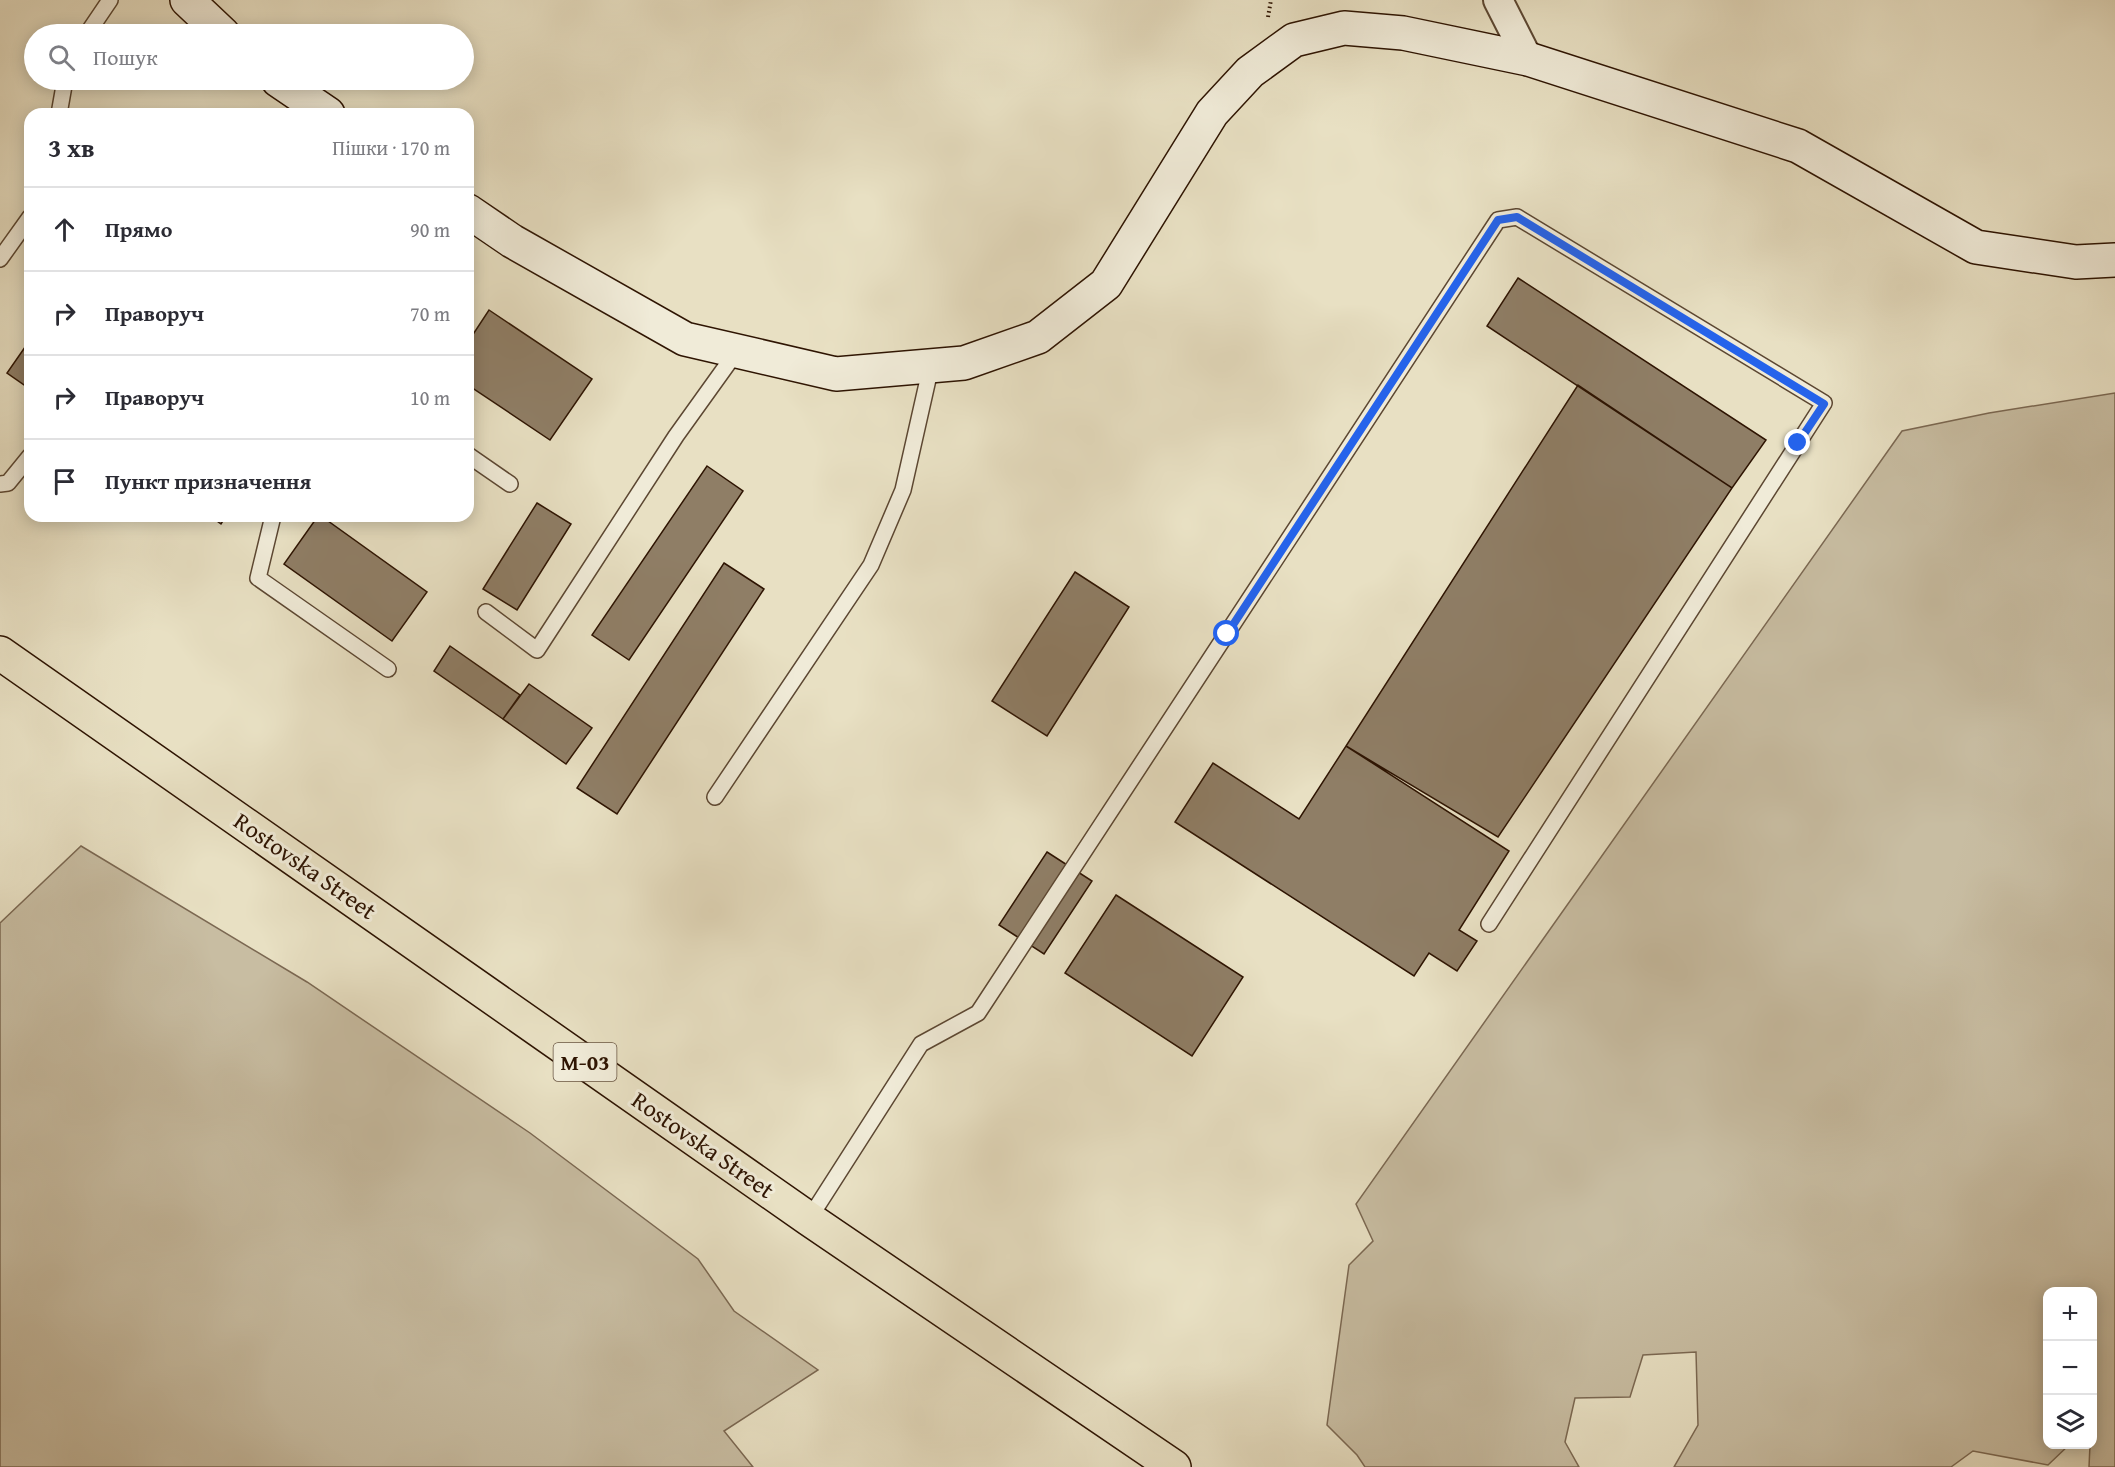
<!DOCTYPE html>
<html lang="uk">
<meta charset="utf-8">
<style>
:root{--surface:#fff;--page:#f7f7f7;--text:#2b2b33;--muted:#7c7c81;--line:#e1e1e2}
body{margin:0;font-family:"Gentium Book Plus",serif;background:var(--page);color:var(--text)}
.controls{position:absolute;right:18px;bottom:18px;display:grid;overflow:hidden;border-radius:12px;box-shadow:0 3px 15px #0003}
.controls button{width:54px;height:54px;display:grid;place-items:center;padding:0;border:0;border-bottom:2px solid var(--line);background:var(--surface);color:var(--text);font:30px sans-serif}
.stop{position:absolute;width:18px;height:18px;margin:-14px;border:4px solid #2563eb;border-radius:50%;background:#fff}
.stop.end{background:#2563eb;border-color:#fff;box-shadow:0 2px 6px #0008}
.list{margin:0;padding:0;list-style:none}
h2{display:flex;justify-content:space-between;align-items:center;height:78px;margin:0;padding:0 24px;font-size:26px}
h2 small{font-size:20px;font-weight:400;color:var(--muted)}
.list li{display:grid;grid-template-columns:39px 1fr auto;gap:18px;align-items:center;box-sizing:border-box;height:84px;padding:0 24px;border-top:2px solid var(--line)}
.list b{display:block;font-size:22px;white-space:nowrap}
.list em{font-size:20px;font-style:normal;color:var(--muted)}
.icon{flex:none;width:33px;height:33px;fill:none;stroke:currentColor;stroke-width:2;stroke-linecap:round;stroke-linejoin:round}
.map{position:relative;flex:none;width:2115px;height:1467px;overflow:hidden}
.search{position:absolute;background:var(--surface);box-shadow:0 3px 15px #0003;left:24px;top:24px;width:450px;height:66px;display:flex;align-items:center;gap:15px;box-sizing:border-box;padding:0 21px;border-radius:33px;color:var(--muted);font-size:22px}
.panel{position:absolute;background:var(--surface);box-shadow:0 3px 15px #0003;left:24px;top:108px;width:450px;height:414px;border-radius:18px}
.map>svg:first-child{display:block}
</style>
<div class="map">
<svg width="2115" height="1467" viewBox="0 0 2115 1467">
<rect width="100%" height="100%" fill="#e8e0c3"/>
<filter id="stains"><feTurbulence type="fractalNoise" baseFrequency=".00333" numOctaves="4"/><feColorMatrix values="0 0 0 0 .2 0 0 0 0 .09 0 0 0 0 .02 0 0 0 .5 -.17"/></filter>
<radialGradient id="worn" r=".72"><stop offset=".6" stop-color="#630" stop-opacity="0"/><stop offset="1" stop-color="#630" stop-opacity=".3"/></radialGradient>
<path fill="#c8bda2" stroke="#7b6852" stroke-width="1.5" d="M2115,393V1467H2089L2090,1445L2092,1444V1292H2048V1444L2069,1445L2048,1465L1973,1451L1951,1467H1674L1698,1425L1696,1352L1643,1355L1630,1397L1575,1398L1565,1442L1579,1467H1365L1357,1455L1327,1425L1349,1265L1373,1241L1356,1204L1902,431L1989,413Z
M81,846L307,982L530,1133L698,1259L734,1311L818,1370L724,1431L753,1467H0V923Z"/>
<path fill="#8f7e66" stroke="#2e1402" stroke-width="1.5" d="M1518,278L1766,440L1732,488L1487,326Z
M489,310L592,379L550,440L468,385V342Z
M30,340V389L7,373Z
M1578,385L1732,488L1498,837L1346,746Z
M707,466L743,491L629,660L592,635Z
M537,503L571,524L517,610L483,589Z
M210,516H226L221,524Z
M318,516H321L427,592L392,641L284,564Z
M724,563L764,589L617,814L577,788Z
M1075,572L1129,607L1047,736L992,701Z
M450,646L520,695L503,719L434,671Z
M529,684L592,728L566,764L503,719Z
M1346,746L1509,851L1459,930L1477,941L1457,971L1429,953L1414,976L1175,822L1213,763L1299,819Z
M1047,852L1092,881L1044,954L999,925Z
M1116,895L1243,977L1192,1056L1065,973Z"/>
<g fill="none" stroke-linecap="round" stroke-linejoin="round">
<g stroke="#5c4732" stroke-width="18">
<path id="service" d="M87,34L110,0
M59,114L65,80
M0,259L30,217
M468,455L510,484
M0,484L8,483L30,456
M273,516L258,578L388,669
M486,612L537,650L676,436L737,351
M715,797L871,565L903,490L931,366
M809,1219L921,1044L978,1013L1498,220L1517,217L1824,403L1489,924"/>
</g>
<g stroke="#5c4732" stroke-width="32">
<path id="minor" d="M1498,0L1528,59"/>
</g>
<g stroke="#2e1402" stroke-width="36">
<path id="secondary" d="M187,0L223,34
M278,80L328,114
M468,211L512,241L685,339L836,374L964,363L1038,337L1106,284L1212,113L1250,72L1294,40L1344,28L1403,33L1528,59L1798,146L1976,247L2076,262L2115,260"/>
</g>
<g stroke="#2e1402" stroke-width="36">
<path id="trunk" d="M0,653L809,1219L1174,1467"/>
</g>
<path stroke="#2e1402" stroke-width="4" stroke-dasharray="1.5 3" stroke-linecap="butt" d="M1268,17L1271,0"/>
<use href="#service" stroke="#f0ebd8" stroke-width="15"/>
<use href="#minor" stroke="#f0ebd8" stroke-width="28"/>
<use href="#secondary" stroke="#f0ebd8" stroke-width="33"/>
<use href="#trunk" stroke="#e8e0c3" stroke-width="33"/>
</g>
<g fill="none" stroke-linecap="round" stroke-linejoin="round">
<path stroke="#2563eb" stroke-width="8" d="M1227,634L1498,220L1517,217L1824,404L1798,443"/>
</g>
<g text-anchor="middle" stroke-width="6" stroke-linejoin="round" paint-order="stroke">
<rect fill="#f0ebd8" stroke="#685442" stroke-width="1.5" x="553.5" y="1043" width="63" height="38" rx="4.5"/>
<g font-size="22" font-weight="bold" fill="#2e1402">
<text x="585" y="1070">М-03</text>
</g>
<g font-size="24" fill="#2e1402" stroke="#f0ebd8">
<text transform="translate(305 866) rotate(35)" y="8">Rostovska Street</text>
<text transform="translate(703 1145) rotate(35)" y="8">Rostovska Street</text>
</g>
</g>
<rect width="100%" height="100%" filter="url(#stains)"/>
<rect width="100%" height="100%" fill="url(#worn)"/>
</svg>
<div class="controls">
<button>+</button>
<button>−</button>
<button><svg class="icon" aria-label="layers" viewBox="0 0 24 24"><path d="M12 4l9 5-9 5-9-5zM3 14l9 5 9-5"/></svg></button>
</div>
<div class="stop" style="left:1227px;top:634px"></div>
<div class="stop end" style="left:1798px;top:443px"></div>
<div class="search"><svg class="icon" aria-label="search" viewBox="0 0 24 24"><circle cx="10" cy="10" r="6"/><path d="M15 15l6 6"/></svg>Пошук</div>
<section class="panel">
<h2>3 хв<small>Пішки · 170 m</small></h2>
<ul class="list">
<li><svg class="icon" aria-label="ahead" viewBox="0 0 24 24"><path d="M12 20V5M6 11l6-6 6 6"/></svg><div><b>Прямо</b></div><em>90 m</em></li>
<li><svg class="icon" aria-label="right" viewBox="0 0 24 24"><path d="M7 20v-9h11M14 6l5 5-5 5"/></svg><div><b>Праворуч</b></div><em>70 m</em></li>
<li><svg class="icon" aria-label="right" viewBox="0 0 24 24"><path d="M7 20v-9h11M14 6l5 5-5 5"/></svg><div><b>Праворуч</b></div><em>10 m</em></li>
<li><svg class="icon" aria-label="arrive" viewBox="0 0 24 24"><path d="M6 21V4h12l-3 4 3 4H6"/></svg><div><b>Пункт призначення</b></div></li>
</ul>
</section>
</div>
